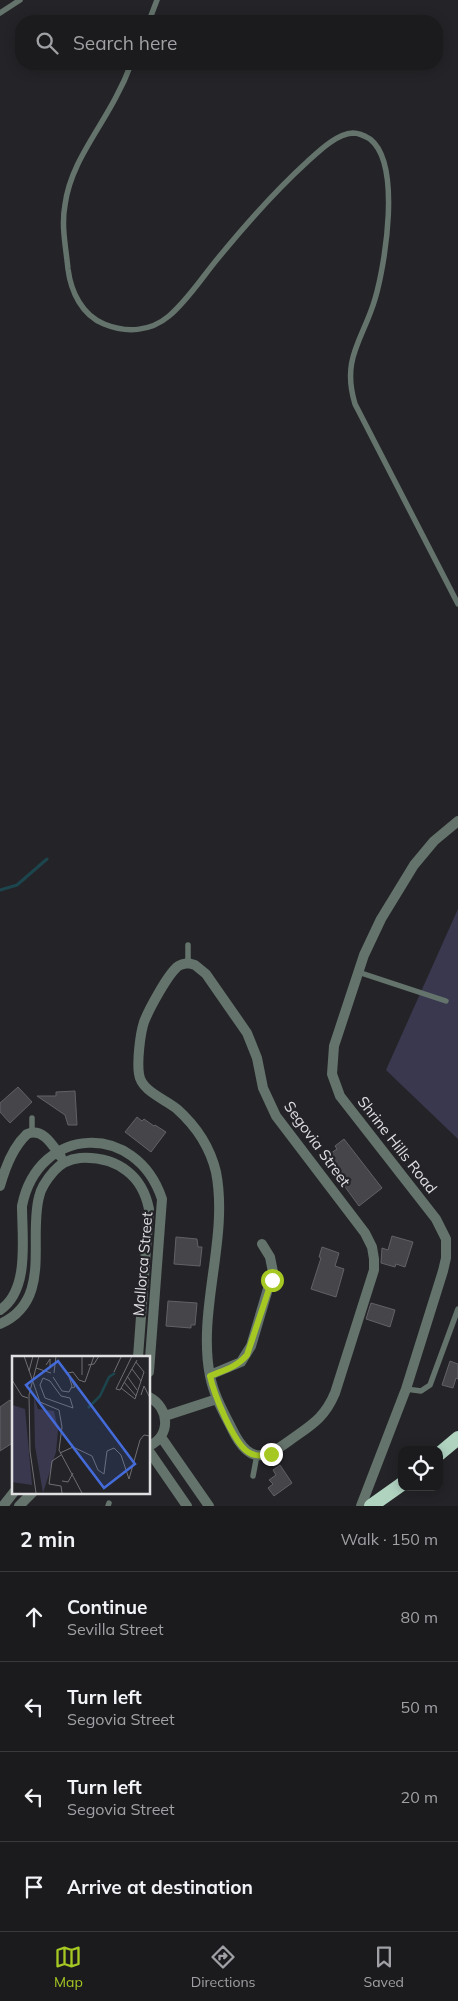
<!DOCTYPE html>
<meta charset="utf-8">
<style>
:root{--surface:#1b1b1e;--page:#242427;--text:#f1f3f6;--muted:#a0a1a4;--line:#39393c;--accent:#a5c822}
body{margin:0;font-family:Mulish,sans-serif;background:var(--page);color:var(--text)}
.controls{position:absolute;right:15px;bottom:15px;display:grid;overflow:hidden;border-radius:10px;box-shadow:0 2px 12px #0003}
.controls button{width:45px;height:45px;display:grid;place-items:center;padding:0;border:0;border-bottom:1px solid var(--line);background:var(--surface);color:var(--text);font:25px sans-serif}
.stop{position:absolute;width:15px;height:15px;margin:-11px;border:4px solid #a5c822;border-radius:50%;background:#fff}
.stop.end{background:#a5c822;border-color:#fff;box-shadow:0 1px 5px #0008}
.list{margin:0;padding:0;list-style:none}
h2{display:flex;justify-content:space-between;align-items:center;height:65px;margin:0;padding:0 20px;font-size:21px}
h2 small{font-size:16px;font-weight:400;color:var(--muted)}
.list li{display:grid;grid-template-columns:32px 1fr auto;gap:15px;align-items:center;box-sizing:border-box;height:90px;padding:0 20px;border-top:1px solid var(--line)}
.list b{display:block;font-size:19px;white-space:nowrap}
.list p{margin:0;font-size:16px;white-space:nowrap;color:var(--muted)}
.list em{font-size:16px;font-style:normal;color:var(--muted)}
.icon{flex:none;width:28px;height:28px;fill:none;stroke:currentColor;stroke-width:2;stroke-linecap:round;stroke-linejoin:round}
.map{position:relative;flex:none;width:458px;height:1506px;overflow:hidden}
.search{position:absolute;background:var(--surface);box-shadow:0 2px 12px #0003;left:15px;right:15px;top:15px;height:55px;display:flex;align-items:center;gap:12px;box-sizing:border-box;padding:0 18px;border-radius:20px;color:var(--muted);font-size:19px}
.sheet{height:425px;background:var(--surface)}
nav{display:flex;justify-content:space-around;align-items:center;box-sizing:border-box;height:70px;border-top:1px solid var(--line);background:var(--surface);font-size:14px;color:var(--muted)}
nav a{display:grid;justify-items:center;gap:2px}
nav .on{color:var(--accent)}
.map>svg:first-child{display:block}
</style>
<div class="map">
<svg width="458" height="1506" viewBox="0 0 458 1506">
<rect width="100%" height="100%" fill="#242428"/>
<path fill="#3a384f" d="M458,909V1139L386,1070Z"/>
<g fill="none" stroke-linecap="round" stroke-linejoin="round">
<path stroke="#1c454e" stroke-width="3" d="M0,890L17,885L47,859"/>
</g>
<path fill="#45454a" stroke="#616166" d="M18,1087L32,1102L10,1123L0,1112V1103Z
M75,1091L77,1125H68L65,1115L37,1096H56V1092Z
M137,1117L142,1121L144,1119L154,1126L155,1125L166,1132L151,1152L125,1132Z
M344,1139L382,1188L359,1206L324,1158L337,1149L335,1146Z
M392,1236L413,1242L405,1267L396,1264L395,1267L381,1263L382,1248L388,1250Z
M176,1237L197,1239L198,1247H202L200,1266L174,1264Z
M322,1247L339,1253L335,1266L344,1269L336,1297L311,1289L321,1258L319,1257Z
M168,1301L197,1303L195,1325H191V1328L166,1326Z
M371,1303L395,1310L390,1327L366,1319Z
M450,1361L458,1364V1379L456,1378L453,1388L442,1385Z
M10,1400L14,1405V1442L0,1451V1407Z
M280,1465L292,1483L274,1496L268,1488L273,1484L269,1480L276,1475L273,1470Z"/>
<g fill="none" stroke-linecap="round" stroke-linejoin="round">
<path stroke="#64736b" stroke-width="5.5" d="M0,13L20,0
M149,21L157,0
M131,64C127,75 122,86 116,97C98,132 70,165 65,205C61,226 66,248 68,269C71,292 82,315 104,324C126,333 150,332 169,316C188,300 203,276 219,257C247,223 275,191 307,162C319,151 336,134 353,133C359,133 365,136 370,139C402,164 385,265 375,299C363,340 341,358 355,404L458,604
M188,945V963
M358,972L446,1001
M32,1132V1118
M406,1389L421,1391L430,1385L458,1309
M253,1476L257,1455
M108,1506L109,1503"/>
<path stroke="#64736b" stroke-width="10" d="M188,963L195,965L206,974L247,1033L257,1058L263,1088L276,1116L365,1233L372,1247L374,1259V1270L335,1393C324,1419 311,1425 289,1441C263,1460 249,1463 233,1431C224,1413 214,1396 210,1376C197,1310 229,1238 216,1172C210,1147 196,1126 177,1109C165,1099 141,1091 139,1074C137,1062 140,1034 144,1022C149,1009 167,976 177,967C180,964 184,964 188,963Z
M0,1186C5,1168 13,1147 27,1134C43,1127 53,1146 61,1157
M0,1310C30,1290 22,1238 22,1206C38,1125 136,1121 162,1199L149,1372
M0,1324C53,1301 28,1239 39,1197C41,1187 47,1179 54,1171C61,1163 70,1159 80,1158C97,1157 114,1161 127,1171C140,1181 146,1194 149,1209L138,1357
M210,1375L241,1362L251,1346L273,1272L270,1257L262,1244
M149,1397C170,1408 171,1436 149,1446
M165,1416L217,1399
M161,1437L209,1506
M149,1451L187,1506
M3,1506L14,1492
M19,1506L33,1492"/>
<path stroke="#64736b" stroke-width="10" d="M361,1506L406,1389L443,1271L446,1258V1239L436,1219L340,1096L332,1074L334,1046L364,955L381,919L414,865L434,841L458,821"/>
<path stroke="#b0d3c0" stroke-width="14" d="M439,1454L458,1438
M371,1506L402,1484"/>
</g>
<g fill="none" stroke-linecap="round" stroke-linejoin="round">
<path stroke="#a5c822" stroke-width="6" d="M271,1454C263,1456 255,1457 248,1452C233,1442 214,1394 210,1376C224,1370 237,1367 247,1355L272,1280"/>
</g>
<g text-anchor="middle" stroke-width="4.5" stroke-linejoin="round" paint-order="stroke">
<g font-size="15" fill="#e0e0e3" stroke="#242428">
<text transform="translate(317 1144) rotate(54)" y="5">Segovia Street</text>
<text transform="translate(397 1145) rotate(52)" y="5">Shrine Hills Road</text>
<text transform="translate(143 1264) rotate(-85)" y="5">Mallorca Street</text>
</g>
</g>
<g transform="translate(12 1356)">
<rect width="138" height="138" fill="#242428"/>
<path d="M22,41L26,53L42,55L46,74L44,96L31,137L23,90ZM0,49L13,53L20,129L0,126Z" fill="#3a384f"/>
<path fill="none" stroke="#1c454e" stroke-width="2.5" d="M76,52L88,40L97,21L103,17"/>
<path fill="none" stroke="#6f6f73" stroke-width="1" d="M12,0L28,46L47,54L50,71L47,94L70,137M120,0L104,33L108,34L125,4M34,9L38,3V11M76,9L82,8L87,0M24,12L39,17M120,13L129,25M17,15L21,0M102,16L109,1M42,17L44,0M70,19V0M115,20L125,34M41,21L50,35L57,36L60,30L56,17L61,16L67,24L73,26L82,0M58,21L63,31L59,32M31,22L28,29L33,42L61,52M31,22L38,25L49,40L58,42L61,52M0,24L10,40L16,42M112,26L124,40M109,32L123,43L132,16L124,6M129,39L132,30L138,42M48,97L61,91L80,100L86,114L92,118L95,95L102,92L109,99L117,123L128,84L132,79L138,80M49,99L40,105L37,128L49,130L50,137M50,125L56,126L61,117M24,137L18,95L17,39L27,0"/>
<path fill="#446bda" fill-opacity="0.15" stroke="#446bda" stroke-width="2.5" d="M46,5L123,108L92,132L14,29Z"/>
<rect width="138" height="138" fill="none" stroke="#e0e0e3" stroke-width="2.5"/>
</g>
</svg>
<div class="controls">
<button><svg class="icon" aria-label="locate" viewBox="0 0 24 24"><circle cx="12" cy="12" r="6"/><path d="M12 2v4M12 18v4M2 12h4M18 12h4"/></svg></button>
</div>
<div class="stop" style="left:272px;top:1280px"></div>
<div class="stop end" style="left:271px;top:1454px"></div>
<div class="search"><svg class="icon" aria-label="search" viewBox="0 0 24 24"><circle cx="10" cy="10" r="6"/><path d="M15 15l6 6"/></svg>Search here</div>
</div>
<section class="sheet">
<h2>2 min<small>Walk · 150 m</small></h2>
<ul class="list">
<li><svg class="icon" aria-label="ahead" viewBox="0 0 24 24"><path d="M12 20V5M6 11l6-6 6 6"/></svg><div><b>Continue</b><p>Sevilla Street</p></div><em>80 m</em></li>
<li><svg class="icon" aria-label="left" viewBox="0 0 24 24"><path d="M17 20v-9H6M10 6l-5 5 5 5"/></svg><div><b>Turn left</b><p>Segovia Street</p></div><em>50 m</em></li>
<li><svg class="icon" aria-label="left" viewBox="0 0 24 24"><path d="M17 20v-9H6M10 6l-5 5 5 5"/></svg><div><b>Turn left</b><p>Segovia Street</p></div><em>20 m</em></li>
<li><svg class="icon" aria-label="arrive" viewBox="0 0 24 24"><path d="M6 21V4h12l-3 4 3 4H6"/></svg><div><b>Arrive at destination</b></div></li>
</ul>
</section>
<nav>
<a class="on"><svg class="icon" aria-label="map" viewBox="0 0 24 24"><path d="M3 6l6-2 6 2 6-2v14l-6 2-6-2-6 2zM9 4v14M15 6v14"/></svg>Map</a>
<a><svg class="icon" aria-label="directions" viewBox="0 0 24 24"><path d="M12 3l9 9-9 9-9-9zM9 14v-3h6M13 9l2 2-2 2"/></svg>Directions</a>
<a><svg class="icon" aria-label="saved" viewBox="0 0 24 24"><path d="M7 4h10v16l-5-4-5 4z"/></svg>Saved</a>
</nav>
